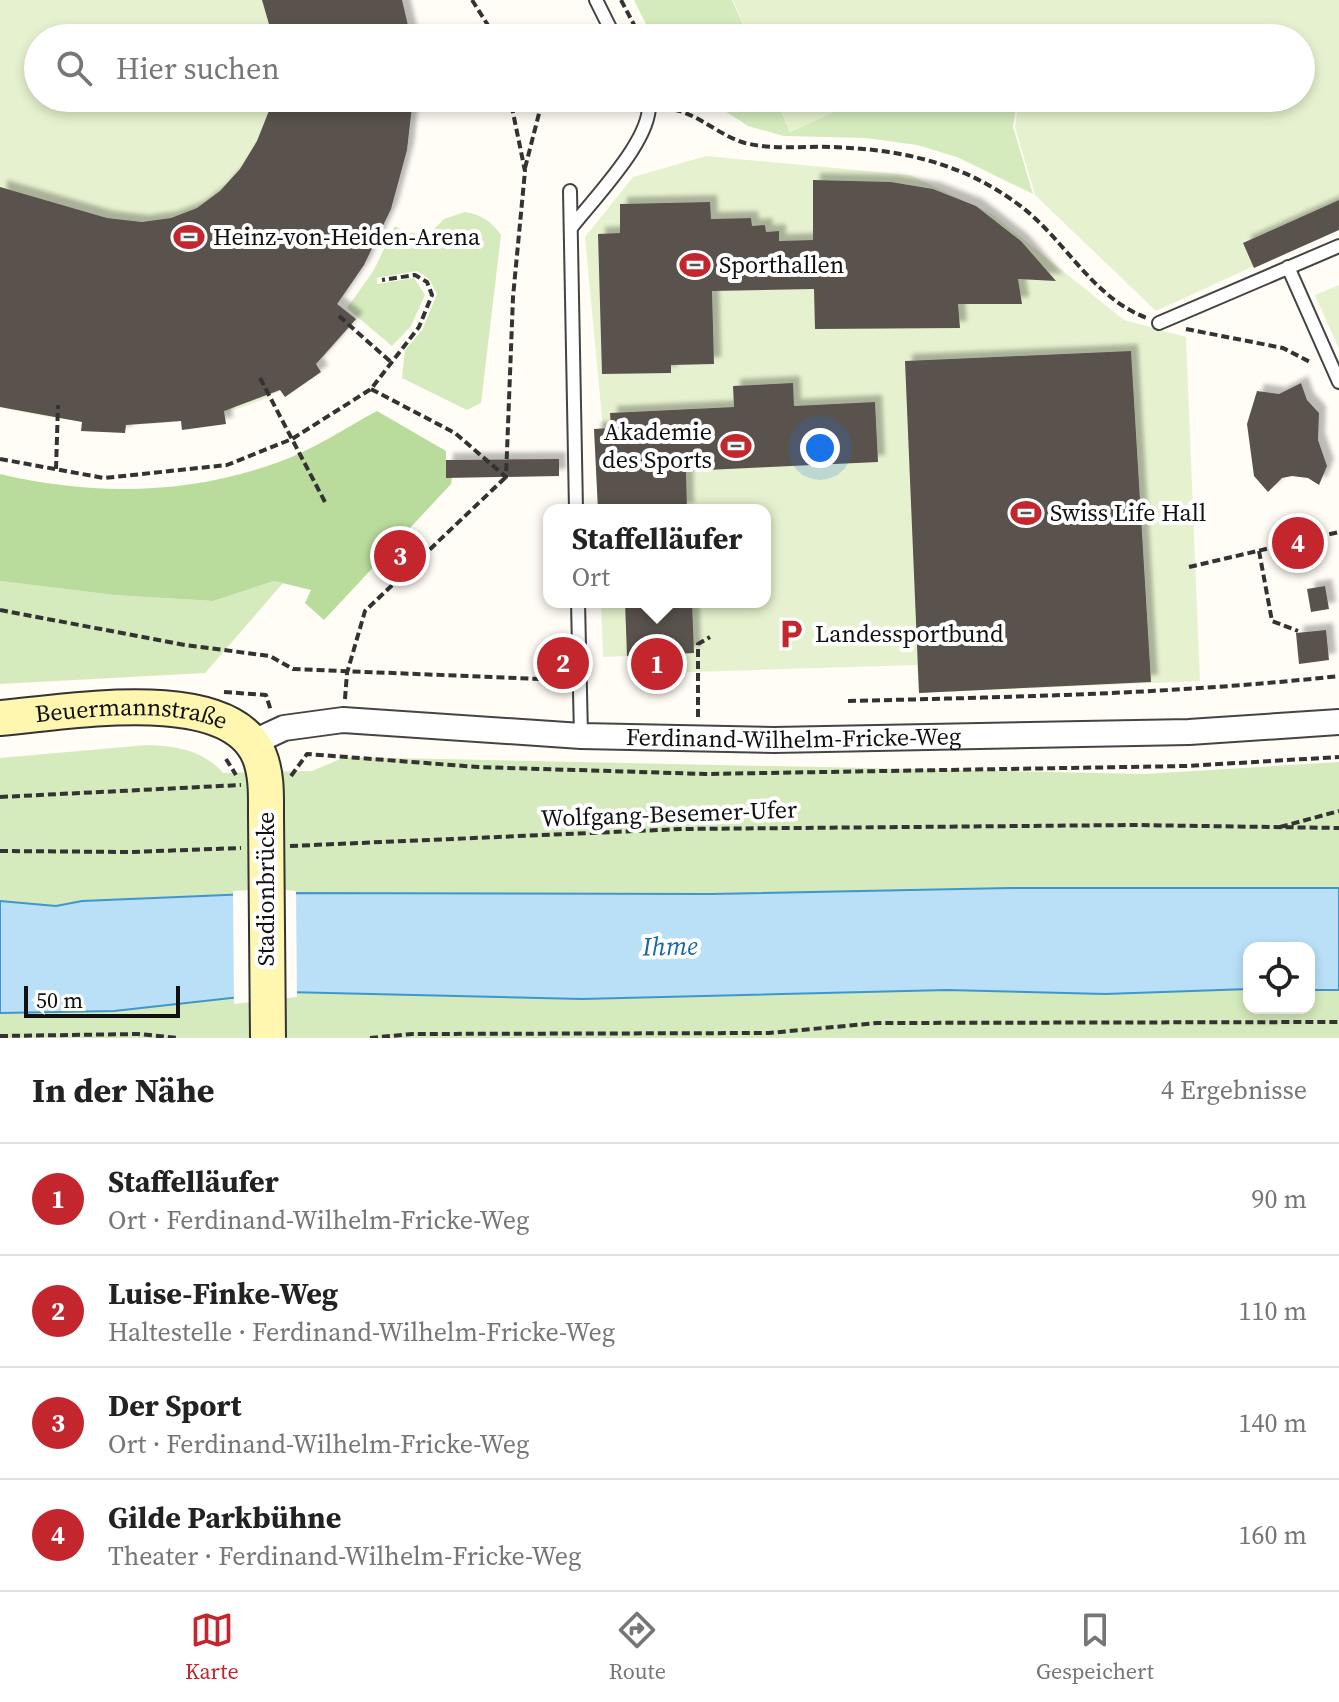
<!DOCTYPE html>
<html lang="de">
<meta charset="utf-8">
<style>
:root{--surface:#fff;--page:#f6f6f6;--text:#222;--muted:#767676;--line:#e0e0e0;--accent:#c4262e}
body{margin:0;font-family:"Source Serif 4",serif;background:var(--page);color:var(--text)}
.controls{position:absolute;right:24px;bottom:24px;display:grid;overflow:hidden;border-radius:16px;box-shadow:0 4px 12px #0003}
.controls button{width:72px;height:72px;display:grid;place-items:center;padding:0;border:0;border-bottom:2px solid var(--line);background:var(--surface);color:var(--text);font:40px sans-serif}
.scale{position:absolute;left:24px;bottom:20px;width:156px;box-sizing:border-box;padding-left:8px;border:4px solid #111;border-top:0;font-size:22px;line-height:28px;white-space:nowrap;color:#111;-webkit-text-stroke:6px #fff;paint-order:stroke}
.you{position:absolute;left:820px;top:448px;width:28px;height:28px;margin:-20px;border:6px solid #fff;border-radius:50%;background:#1a73e8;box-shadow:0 0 0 12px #1a73e833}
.badge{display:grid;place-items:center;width:52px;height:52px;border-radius:50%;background:var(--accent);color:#fff;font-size:26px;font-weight:700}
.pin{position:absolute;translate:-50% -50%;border:4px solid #fff;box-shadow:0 2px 8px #0006}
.popup{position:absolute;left:543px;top:504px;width:228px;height:104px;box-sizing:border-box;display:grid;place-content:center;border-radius:16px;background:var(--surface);filter:drop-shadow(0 2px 6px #0005);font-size:26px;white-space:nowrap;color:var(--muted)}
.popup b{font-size:30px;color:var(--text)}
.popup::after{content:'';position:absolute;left:50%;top:100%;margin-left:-16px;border:16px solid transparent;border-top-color:var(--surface)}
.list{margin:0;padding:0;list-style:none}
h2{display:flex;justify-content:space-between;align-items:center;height:104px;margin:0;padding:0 32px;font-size:34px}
h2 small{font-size:26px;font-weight:400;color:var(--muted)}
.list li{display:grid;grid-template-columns:52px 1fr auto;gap:24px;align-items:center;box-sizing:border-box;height:112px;padding:0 32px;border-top:2px solid var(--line)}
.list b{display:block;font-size:30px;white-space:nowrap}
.list p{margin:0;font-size:26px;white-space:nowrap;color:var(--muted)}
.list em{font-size:26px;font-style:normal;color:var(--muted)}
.icon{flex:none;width:44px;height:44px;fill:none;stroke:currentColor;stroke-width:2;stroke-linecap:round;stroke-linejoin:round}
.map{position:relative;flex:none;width:1339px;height:1038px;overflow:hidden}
.search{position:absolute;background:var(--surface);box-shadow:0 4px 12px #0003;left:24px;right:24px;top:24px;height:88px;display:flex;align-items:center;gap:20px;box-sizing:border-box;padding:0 28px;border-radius:44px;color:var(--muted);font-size:30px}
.sheet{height:552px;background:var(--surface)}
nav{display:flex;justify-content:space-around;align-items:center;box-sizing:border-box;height:112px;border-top:2px solid var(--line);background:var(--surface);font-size:22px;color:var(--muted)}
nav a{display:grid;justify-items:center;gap:4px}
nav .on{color:var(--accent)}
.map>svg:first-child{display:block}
</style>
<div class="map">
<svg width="1339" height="1038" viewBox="0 0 1339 1038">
<defs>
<filter id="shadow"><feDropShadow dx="7" dy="-7" stdDeviation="2" flood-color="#0004"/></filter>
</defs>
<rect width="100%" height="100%" fill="#fffdf5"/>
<path fill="#d5ebbd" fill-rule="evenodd" d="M634,0H732L749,38H653Z
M705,98H775L790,132L864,98H1018L1013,127L1033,194L957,157L917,145L866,138L784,136L748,126Z
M465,212C482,215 491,221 501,235L481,403L467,410L402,378L405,350L422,330L437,294L429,279L417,271L377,278V284L414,278L425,295L411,326L392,346L347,308L374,270L395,226L408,233L429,234L444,219Z
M0,581L114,595L213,601L274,581L283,583L205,673L0,684Z
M147,745C176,746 203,750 223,773L312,771L345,757L1145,774L1339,762V1038H0V758ZM1249,948H1309V1008H1249Z"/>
<path fill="#b9dc9c" d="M377,411L446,451V477H452L451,484L324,620L305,603L311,590L274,581L213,601L114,595L0,581V474C93,496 188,495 279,462C313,450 345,428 377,411Z"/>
<path fill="#e6f2cf" d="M0,0H402L411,38H38V98H413C404,176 382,240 338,304L356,319C331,350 302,383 264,399C180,435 87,428 0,407Z
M733,0H1339V227L1156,311L1035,195L1015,127L1019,98H1301V38H1017L1013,29L993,38H749Z
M775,98H864L790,132Z
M706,156L910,175L992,214L1124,320L1186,337L1200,681L919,693L917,665L629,674L627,656L603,657L601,602H765V510H598L594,429L603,428L585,237L633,177Z
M1339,285V349L1315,295Z"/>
<path fill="#b9e0f7" stroke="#3f96cf" stroke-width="2" d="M1010,888H1339V990H1309V948H1249V989L1105,994L947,990L582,999L286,992L114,1011L0,1013V901L56,906L82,901L275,893L711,894Z"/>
<path fill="#fffdf5" d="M275,889L296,891L297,997L234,1004L233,891Z"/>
<path fill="#5a524d" filter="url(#shadow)" d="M262,0H402L411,38H273Z
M274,98H413L407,150L391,209L364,265L337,304L356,319L316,364L321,372L285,397L280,390L224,411L226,424L182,430L181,421L126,425L125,433L81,431L82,422L0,407V187L107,218L142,222L171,218L197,208L220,191L240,169L257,141Z
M813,180L891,182L933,189L976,206L1021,241L1056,281L1018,279L1022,304H958L960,328L815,329L814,289L712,291L714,364L671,365V373L602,374L598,234L620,233V204L710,202L711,219L751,218L752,226L765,225L766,232L779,231V241L813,240Z
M1339,200V230L1254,268L1243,243Z
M1131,351L1151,682L919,693L905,361Z
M793,383L794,406L875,402L878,462L686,471L687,510H598L594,429L611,428L610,413L734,407L733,386Z
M1301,383L1307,400L1319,413L1318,440L1327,466L1319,485L1308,478L1292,476L1282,478L1268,492L1254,476L1247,424L1257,391L1279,394Z
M559,459V476L446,478V460Z
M1325,586L1329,609L1311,612L1307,589Z
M625,602H692L694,653L627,656Z
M1326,630L1329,660L1299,664L1296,633Z"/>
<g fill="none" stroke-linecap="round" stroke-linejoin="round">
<g stroke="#444" stroke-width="16">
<path id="lane" d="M596,0L615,38
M570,191L576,510
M571,228C593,199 658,134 648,98
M1288,267L1339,382
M1159,323L1339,246
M578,602L581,736"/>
</g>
<g stroke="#444" stroke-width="28">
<g id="street">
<path id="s1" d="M252,743L284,728L343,720L581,736L774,740L1189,732L1339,722"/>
</g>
</g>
<g stroke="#333" stroke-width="38">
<g id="secondary">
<path id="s2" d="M0,718C64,713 228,682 259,755C267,774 266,796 266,816"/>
</g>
</g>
<path stroke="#333" stroke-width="4" stroke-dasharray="8 4" stroke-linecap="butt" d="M472,0L496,38
M621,0L641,38
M673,98L679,109
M662,109C692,107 716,135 745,143C773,150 802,146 831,147C898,149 960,162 1015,202C1064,236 1090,297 1147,318
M525,168L543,98
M339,316L392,363
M1186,329L1283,348L1312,363
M260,378L326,504
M371,389L455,433L506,477L513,297L525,171L510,98
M0,459L104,478L227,465L292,439L371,389L419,327L432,295L427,282L415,275L382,280
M56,469L58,405
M1259,551L1272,621L1298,631
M1189,567L1339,532
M0,610L185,645L270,656L293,669L565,680
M224,692L266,695L271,711
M345,699L347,673L365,611L506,477
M848,701C1012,697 1176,694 1339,676
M698,717V644L710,637
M226,759L236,775
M291,776L307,754L478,767L705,774L1186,766L1339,757
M0,797L241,785
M1280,827L1339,811
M290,846L682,829L1134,825L1339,828
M0,851L130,852L241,848
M0,1036L138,1034L179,1038
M370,1038L412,1034L769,1033L877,1023L1339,1022"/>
<use href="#lane" stroke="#fff" stroke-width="12"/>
<use href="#street" stroke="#fff" stroke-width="24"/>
<use href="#secondary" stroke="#fff6b0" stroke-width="34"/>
<g stroke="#333" stroke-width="38" stroke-linecap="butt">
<path id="secondary-bridge" d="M266,816L268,1038"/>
</g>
<use href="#secondary-bridge" stroke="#fff6b0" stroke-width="34"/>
</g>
<defs>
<g id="stadium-bare" transform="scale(2.4)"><path d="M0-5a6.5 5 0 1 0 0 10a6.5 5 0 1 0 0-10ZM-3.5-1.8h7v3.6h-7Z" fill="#c4262e" stroke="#fff" stroke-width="2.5" paint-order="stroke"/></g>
<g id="parking-bare" transform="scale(2.4)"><path d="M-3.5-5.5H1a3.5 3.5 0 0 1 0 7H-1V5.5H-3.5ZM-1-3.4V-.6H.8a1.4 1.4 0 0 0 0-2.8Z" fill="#c4262e" stroke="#fff" stroke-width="2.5" paint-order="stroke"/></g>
</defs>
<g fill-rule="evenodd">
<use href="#stadium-bare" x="189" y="237"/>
<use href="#stadium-bare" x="695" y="265"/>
<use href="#stadium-bare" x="736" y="446"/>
<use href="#stadium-bare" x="1026" y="513"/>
<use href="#parking-bare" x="791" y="634"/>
</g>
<g text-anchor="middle" stroke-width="8" stroke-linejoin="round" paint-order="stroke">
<g font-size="24" fill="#111" stroke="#fff" text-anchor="start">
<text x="213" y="245">Heinz-von-Heiden-Arena</text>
<text x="719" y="273">Sporthallen</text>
<text x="712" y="440" text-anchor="end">Akademie<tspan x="712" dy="28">des Sports</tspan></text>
<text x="1050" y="521">Swiss Life Hall</text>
<text x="815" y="642">Landessportbund</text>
</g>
<g font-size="24" fill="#111" stroke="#fff">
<text dy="8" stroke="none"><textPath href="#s2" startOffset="132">Beuermannstraße</textPath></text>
<text dy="8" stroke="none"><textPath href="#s1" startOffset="546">Ferdinand-Wilhelm-Fricke-Weg</textPath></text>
<text transform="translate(669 814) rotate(-2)" y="8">Wolfgang-Besemer-Ufer</text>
<text transform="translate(266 889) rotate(-90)" y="8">Stadionbrücke</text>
</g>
<g font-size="26" font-style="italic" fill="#1768a6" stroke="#fff">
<text transform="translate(670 946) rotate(-1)" y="9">Ihme</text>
</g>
</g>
</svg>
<div class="controls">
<button><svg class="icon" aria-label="locate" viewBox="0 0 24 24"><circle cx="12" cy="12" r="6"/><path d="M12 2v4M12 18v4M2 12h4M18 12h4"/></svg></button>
</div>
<div class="scale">50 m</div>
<div class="you"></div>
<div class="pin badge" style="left:657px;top:664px">1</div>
<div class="popup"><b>Staffelläufer</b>Ort</div>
<div class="pin badge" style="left:563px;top:663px">2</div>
<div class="pin badge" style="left:400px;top:556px">3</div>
<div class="pin badge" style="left:1298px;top:543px">4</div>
<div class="search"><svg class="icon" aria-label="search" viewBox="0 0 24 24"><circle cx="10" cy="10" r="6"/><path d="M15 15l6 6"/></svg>Hier suchen</div>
</div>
<section class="sheet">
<h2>In der Nähe<small>4 Ergebnisse</small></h2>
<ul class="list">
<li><span class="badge">1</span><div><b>Staffelläufer</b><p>Ort · Ferdinand-Wilhelm-Fricke-Weg</p></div><em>90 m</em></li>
<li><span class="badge">2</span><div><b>Luise-Finke-Weg</b><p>Haltestelle · Ferdinand-Wilhelm-Fricke-Weg</p></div><em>110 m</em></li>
<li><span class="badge">3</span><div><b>Der Sport</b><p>Ort · Ferdinand-Wilhelm-Fricke-Weg</p></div><em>140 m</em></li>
<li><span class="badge">4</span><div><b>Gilde Parkbühne</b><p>Theater · Ferdinand-Wilhelm-Fricke-Weg</p></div><em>160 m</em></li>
</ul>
</section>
<nav>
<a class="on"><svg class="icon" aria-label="map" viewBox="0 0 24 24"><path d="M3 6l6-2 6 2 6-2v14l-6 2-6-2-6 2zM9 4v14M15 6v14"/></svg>Karte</a>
<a><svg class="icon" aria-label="directions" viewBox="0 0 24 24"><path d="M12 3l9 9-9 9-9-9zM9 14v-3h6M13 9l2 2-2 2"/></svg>Route</a>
<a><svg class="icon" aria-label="saved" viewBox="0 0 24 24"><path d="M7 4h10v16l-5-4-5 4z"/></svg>Gespeichert</a>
</nav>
